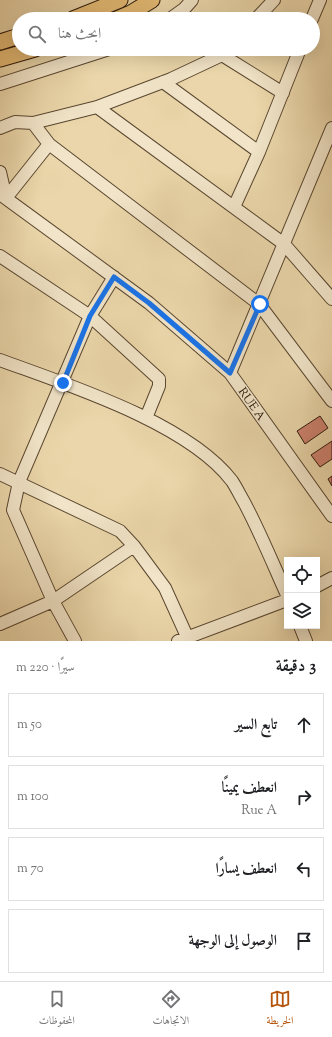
<!DOCTYPE html>
<html lang="ar">
<meta charset="utf-8">
<style>
:root{--surface:#fff;--page:#f6f6f6;--text:#202124;--muted:#757577;--line:#e0e0e0;--accent:#b45309}
body{margin:0;font-family:"Sorts Mill Goudy",Amiri,serif;background:var(--page);color:var(--text);direction:rtl}
.controls{position:absolute;right:12px;bottom:12px;display:grid;overflow:hidden;border-radius:0px;box-shadow:0 4px 16px #0002}
.controls button{width:36px;height:36px;display:grid;place-items:center;padding:0;border:0;border-bottom:1px solid var(--line);background:var(--surface);color:var(--text);font:20px sans-serif}
.stop{position:absolute;width:12px;height:12px;margin:-9px;border:3px solid #1a73e8;border-radius:50%;background:#fff}
.stop.end{background:#1a73e8;border-color:#fff;box-shadow:0 1px 4px #0008}
.list{margin:0;padding:0;list-style:none}
h2{display:flex;justify-content:space-between;align-items:center;height:52px;margin:0;padding:0 16px;font-size:17px}
h2 small{font-size:13px;font-weight:400;color:var(--muted)}
.list li{display:grid;grid-template-columns:26px 1fr auto;gap:12px;align-items:center;box-sizing:border-box;height:64px;margin:0 8px 8px;padding:0 8px;border:1px solid var(--line);border-radius:0px}
.list b{display:block;font-size:15px;white-space:nowrap}
.list p{margin:0;font-size:13px;white-space:nowrap;color:var(--muted)}
.list em{font-size:13px;font-style:normal;color:var(--muted)}
.icon{flex:none;width:22px;height:22px;fill:none;stroke:currentColor;stroke-width:2;stroke-linecap:round;stroke-linejoin:round}
.map{position:relative;flex:none;width:332px;height:641px;overflow:hidden;direction:ltr}
.search{position:absolute;background:var(--surface);box-shadow:0 4px 16px #0002;left:12px;right:12px;top:12px;height:44px;display:flex;align-items:center;gap:10px;box-sizing:border-box;padding:0 14px;border-radius:22px;color:var(--muted);font-size:15px}
.sheet{height:340px;background:var(--surface)}
nav{display:flex;justify-content:space-around;align-items:center;box-sizing:border-box;height:56px;border-top:1px solid var(--line);background:var(--surface);font-size:11px;color:var(--muted)}
nav a{display:grid;justify-items:center;gap:2px}
nav .on{color:var(--accent)}
.map>svg:first-child{display:block}
</style>
<div class="map">
<svg width="332" height="641" viewBox="0 0 332 641">
<rect width="100%" height="100%" fill="#ead6aa"/>
<filter id="stains"><feTurbulence type="fractalNoise" baseFrequency=".005" numOctaves="4"/><feColorMatrix values="0 0 0 0 .2 0 0 0 0 .09 0 0 0 0 .02 0 0 0 .5 -.17"/></filter>
<radialGradient id="worn" r=".72"><stop offset=".6" stop-color="#630" stop-opacity="0"/><stop offset="1" stop-color="#630" stop-opacity=".3"/></radialGradient>
<path fill="#cd806e" stroke="#2a1708" d="M320,416L328,428L305,444L297,431Z
M332,441V459L320,467L311,455Z
M332,476V486L328,479Z"/>
<g fill="none" stroke-linecap="round" stroke-linejoin="round">
<g stroke="#5a4730" stroke-width="14">
<path id="minor" d="M170,19L184,9L192,0
M256,19L274,0
M312,19L320,0
M222,55L283,93
M163,82L259,152
M0,84L109,49
M97,107L284,244L332,299
M33,123L49,144L259,304L332,401
M0,128L15,122L33,123L97,107L171,79L222,55L228,49
M0,172L6,198
M0,194L149,303L230,373L332,516
M6,198L49,144
M234,207L259,152L300,49
M0,256L90,316L159,379V386L146,418
M0,360C68,385 188,423 232,481C236,487 240,495 244,502C260,532 273,564 287,595
M230,373L332,128
M0,474L120,531L134,546L165,588L189,641
M317,586L332,578
M0,624L53,601L134,546
M300,626L306,641
M75,641L53,601L13,510L19,482L90,316L114,277
M178,641L287,600"/>
</g>
<g stroke="#2a1708" stroke-width="17">
<path id="major" d="M73,19L120,0
M117,19L131,13L152,0
M0,42L19,36
M0,59L35,49"/>
</g>
<use href="#minor" stroke="#f1e4c8" stroke-width="12"/>
<use href="#major" stroke="#e5bb75" stroke-width="15"/>
</g>
<g fill="none" stroke-linecap="round" stroke-linejoin="round">
<path stroke="#1a73e8" stroke-width="5" d="M63,383L90,316L114,277L149,303L230,373L260,304"/>
</g>
<g text-anchor="middle" stroke-width="3" stroke-linejoin="round" paint-order="stroke">
<g font-size="12" fill="#2a1708" stroke="#f1e4c8">
<text transform="translate(252 404) rotate(55)" y="4">RUE A</text>
</g>
</g>
<rect width="100%" height="100%" filter="url(#stains)"/>
<rect width="100%" height="100%" fill="url(#worn)"/>
</svg>
<div class="controls">
<button><svg class="icon" aria-label="locate" viewBox="0 0 24 24"><circle cx="12" cy="12" r="6"/><path d="M12 2v4M12 18v4M2 12h4M18 12h4"/></svg></button>
<button><svg class="icon" aria-label="layers" viewBox="0 0 24 24"><path d="M12 4l9 5-9 5-9-5zM3 14l9 5 9-5"/></svg></button>
</div>
<div class="stop" style="left:260px;top:304px"></div>
<div class="stop end" style="left:63px;top:383px"></div>
<div class="search"><svg class="icon" aria-label="search" viewBox="0 0 24 24"><circle cx="10" cy="10" r="6"/><path d="M15 15l6 6"/></svg>ابحث هنا</div>
</div>
<section class="sheet">
<h2>3 دقيقة<small>سيرًا · 220 m</small></h2>
<ul class="list">
<li><svg class="icon" aria-label="ahead" viewBox="0 0 24 24"><path d="M12 20V5M6 11l6-6 6 6"/></svg><div><b>تابع السير</b></div><em>50 m</em></li>
<li><svg class="icon" aria-label="right" viewBox="0 0 24 24"><path d="M7 20v-9h11M14 6l5 5-5 5"/></svg><div><b>انعطف يمينًا</b><p>Rue A</p></div><em>100 m</em></li>
<li><svg class="icon" aria-label="left" viewBox="0 0 24 24"><path d="M17 20v-9H6M10 6l-5 5 5 5"/></svg><div><b>انعطف يسارًا</b></div><em>70 m</em></li>
<li><svg class="icon" aria-label="arrive" viewBox="0 0 24 24"><path d="M6 21V4h12l-3 4 3 4H6"/></svg><div><b>الوصول إلى الوجهة</b></div></li>
</ul>
</section>
<nav>
<a class="on"><svg class="icon" aria-label="map" viewBox="0 0 24 24"><path d="M3 6l6-2 6 2 6-2v14l-6 2-6-2-6 2zM9 4v14M15 6v14"/></svg>الخريطة</a>
<a><svg class="icon" aria-label="directions" viewBox="0 0 24 24"><path d="M12 3l9 9-9 9-9-9zM9 14v-3h6M13 9l2 2-2 2"/></svg>الاتجاهات</a>
<a><svg class="icon" aria-label="saved" viewBox="0 0 24 24"><path d="M7 4h10v16l-5-4-5 4z"/></svg>المحفوظات</a>
</nav>
